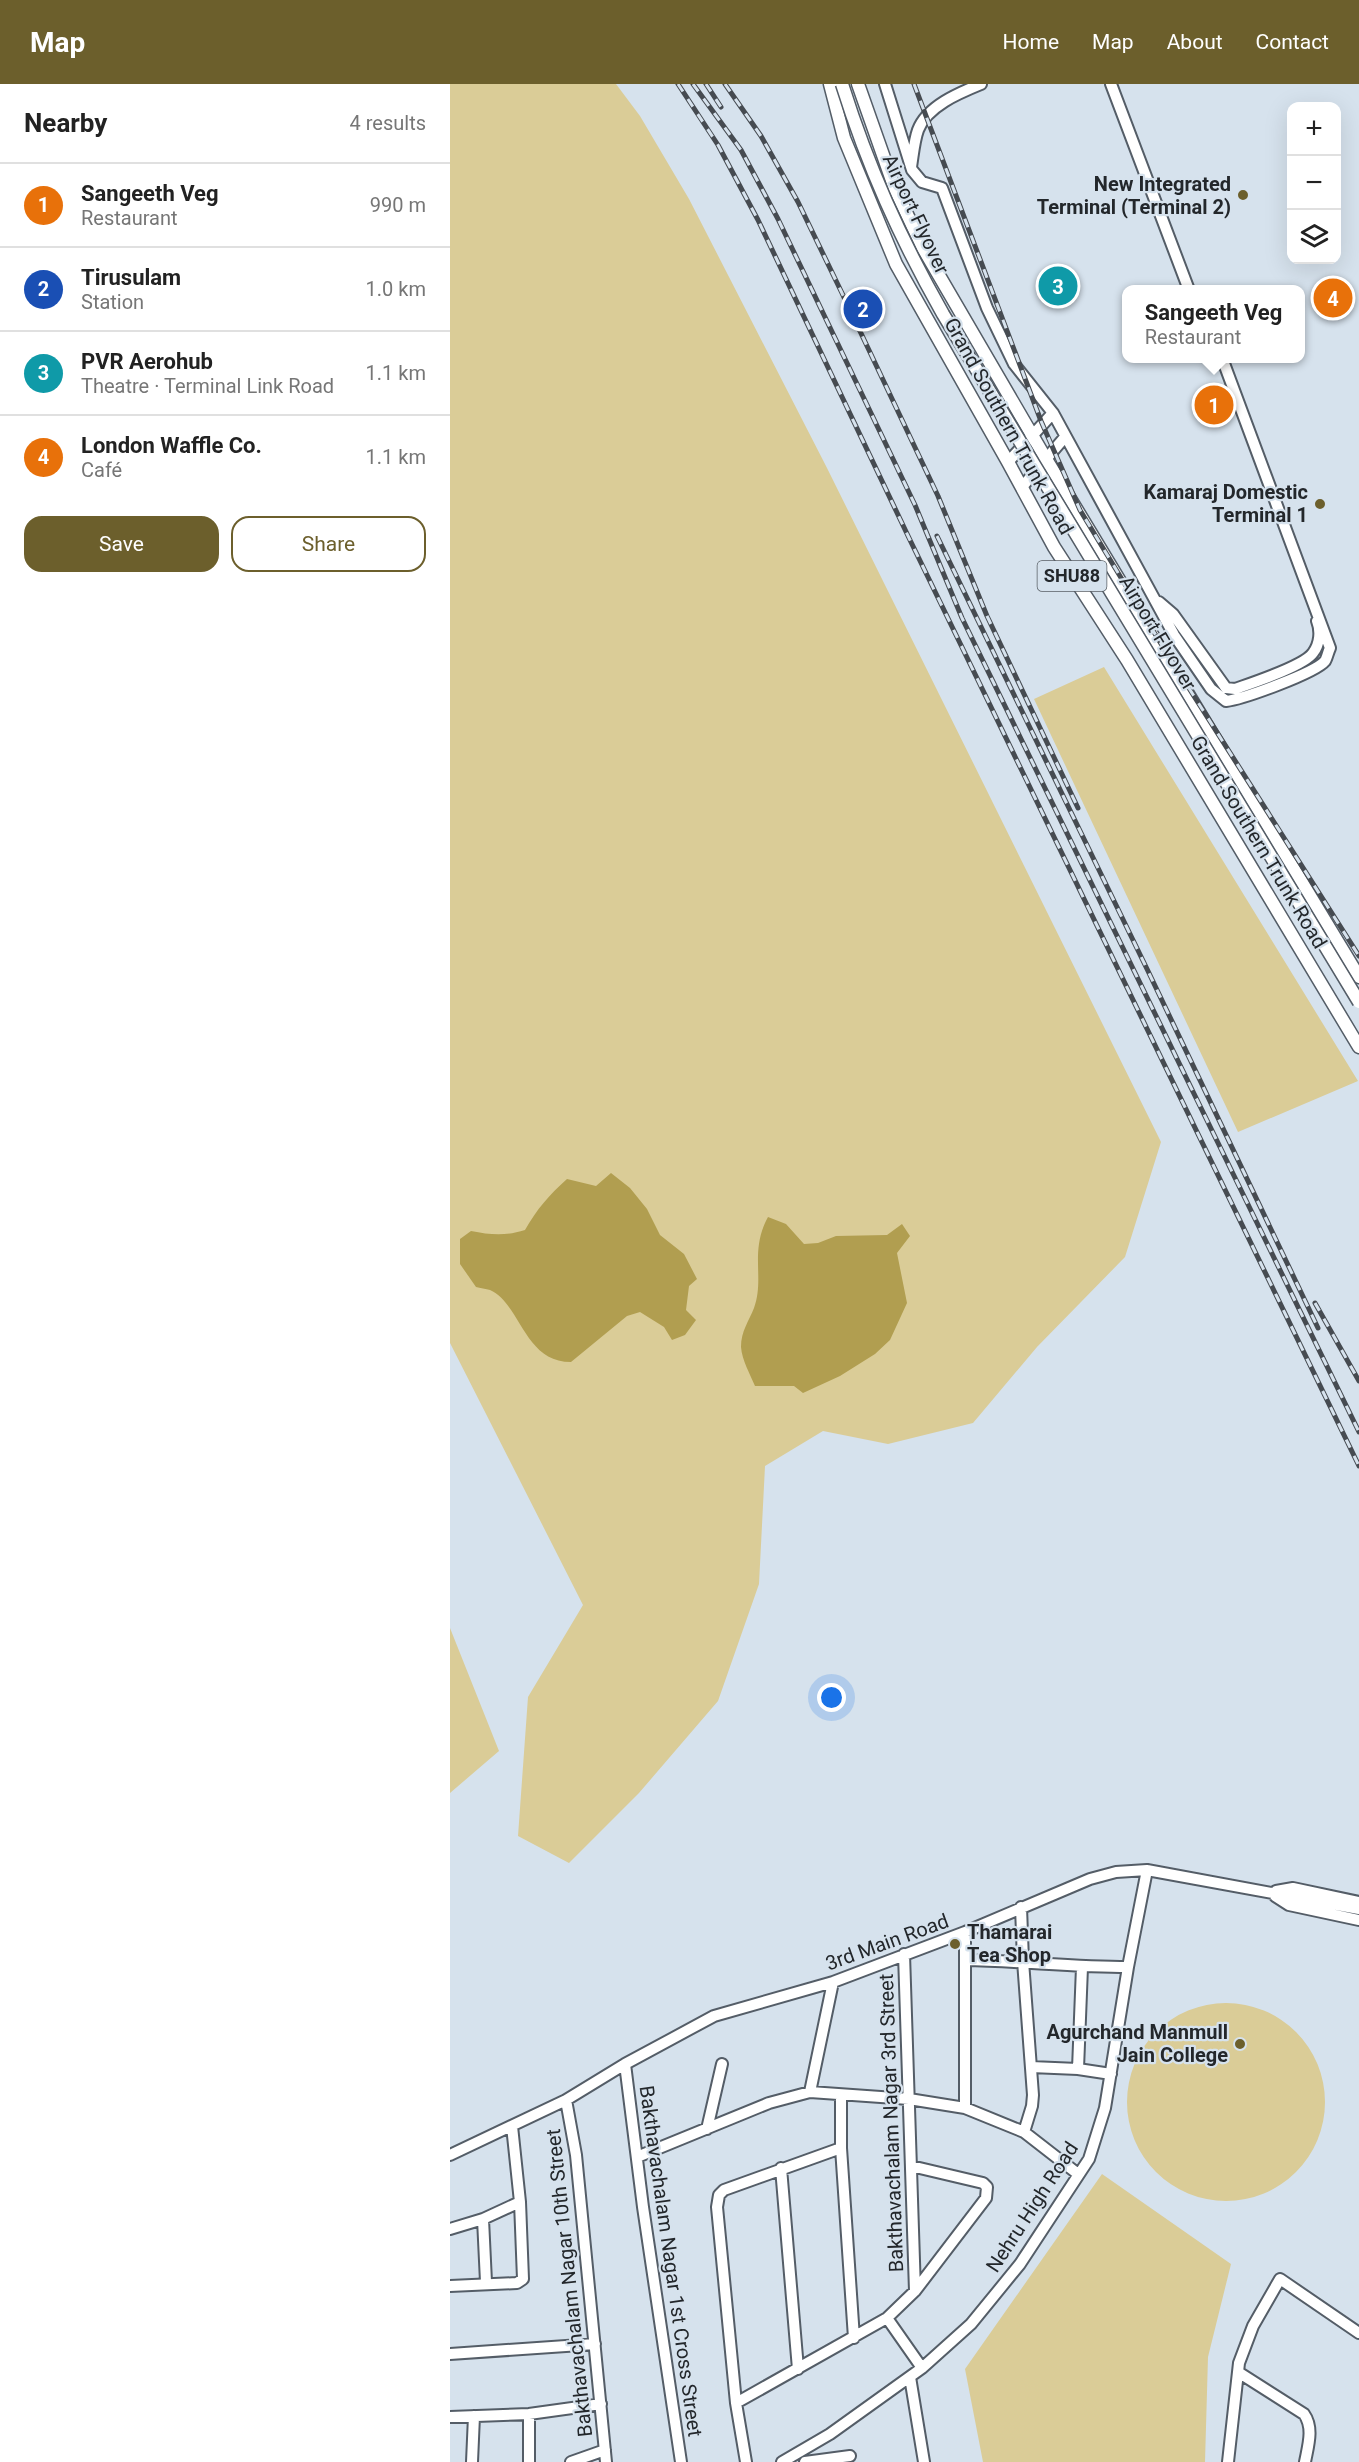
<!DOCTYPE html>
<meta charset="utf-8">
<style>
:root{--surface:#fff;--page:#f2f2f2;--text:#222;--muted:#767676;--line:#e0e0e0;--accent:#6c5f2c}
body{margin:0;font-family:Roboto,sans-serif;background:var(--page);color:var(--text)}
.controls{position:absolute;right:18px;top:18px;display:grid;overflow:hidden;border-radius:12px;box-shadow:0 6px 24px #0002}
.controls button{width:54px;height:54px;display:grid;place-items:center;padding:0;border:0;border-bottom:2px solid var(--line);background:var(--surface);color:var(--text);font:30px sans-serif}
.you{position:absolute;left:382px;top:1614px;width:21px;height:21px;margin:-15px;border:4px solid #fff;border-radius:50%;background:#1a73e8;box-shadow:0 0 0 9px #1a73e833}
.badge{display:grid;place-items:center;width:39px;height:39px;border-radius:50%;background:var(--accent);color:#fff;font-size:20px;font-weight:700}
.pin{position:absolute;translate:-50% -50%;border:3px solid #fff;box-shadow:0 2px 6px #0006}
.popup{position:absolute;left:672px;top:201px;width:183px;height:78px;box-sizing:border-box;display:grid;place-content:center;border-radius:12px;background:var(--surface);filter:drop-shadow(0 2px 4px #0005);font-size:20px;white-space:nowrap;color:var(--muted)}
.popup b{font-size:22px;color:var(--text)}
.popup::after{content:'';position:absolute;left:50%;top:100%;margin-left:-12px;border:12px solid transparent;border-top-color:var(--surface)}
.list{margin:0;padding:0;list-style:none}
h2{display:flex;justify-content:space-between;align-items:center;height:78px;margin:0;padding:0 24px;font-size:26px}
h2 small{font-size:20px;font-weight:400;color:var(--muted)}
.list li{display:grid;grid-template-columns:39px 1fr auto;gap:18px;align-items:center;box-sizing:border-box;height:84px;padding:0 24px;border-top:2px solid var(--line)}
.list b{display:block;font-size:22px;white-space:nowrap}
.list p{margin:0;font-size:20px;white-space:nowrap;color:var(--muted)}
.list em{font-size:20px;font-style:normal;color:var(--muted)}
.actions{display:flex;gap:12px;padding:18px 24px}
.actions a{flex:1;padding:14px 0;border:2px solid var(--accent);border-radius:18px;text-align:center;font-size:21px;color:var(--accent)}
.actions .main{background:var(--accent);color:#fff}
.icon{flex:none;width:33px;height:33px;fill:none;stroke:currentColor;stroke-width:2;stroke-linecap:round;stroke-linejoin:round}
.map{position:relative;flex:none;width:909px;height:2378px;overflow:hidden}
header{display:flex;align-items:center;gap:36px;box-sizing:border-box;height:84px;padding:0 30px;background:var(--accent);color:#fff}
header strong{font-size:28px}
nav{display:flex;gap:33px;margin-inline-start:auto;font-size:21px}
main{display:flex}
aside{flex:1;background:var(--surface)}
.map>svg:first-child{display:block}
</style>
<header>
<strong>Map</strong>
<nav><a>Home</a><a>Map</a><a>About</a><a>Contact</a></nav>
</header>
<main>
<aside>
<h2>Nearby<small>4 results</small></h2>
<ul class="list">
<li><span class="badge" style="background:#e8710a">1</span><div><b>Sangeeth Veg</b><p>Restaurant</p></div><em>990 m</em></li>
<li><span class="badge" style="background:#1a4fb4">2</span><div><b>Tirusulam</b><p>Station</p></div><em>1.0 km</em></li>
<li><span class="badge" style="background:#0f9aa8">3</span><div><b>PVR Aerohub</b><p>Theatre · Terminal Link Road</p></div><em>1.1 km</em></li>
<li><span class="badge" style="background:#e8710a">4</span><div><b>London Waffle Co.</b><p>Café</p></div><em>1.1 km</em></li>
</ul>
<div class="actions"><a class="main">Save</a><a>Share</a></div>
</aside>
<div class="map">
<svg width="909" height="2378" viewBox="0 0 909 2378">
<rect width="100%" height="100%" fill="#d6e2ed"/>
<path fill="#dacc97" d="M0,0H166L190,32L239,115L377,384L711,1058L675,1173L587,1263L523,1339L438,1360L373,1347L315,1382L309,1500L268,1617L189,1709L119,1779L68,1752L78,1613L133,1521L0,1259Z
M654,583L908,997L788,1048L584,615Z
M0,1544L49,1667L0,1709Z
M677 2018a99 99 0 1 1 198 0a99 99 0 1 1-198 0Z
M652,2090L781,2180L758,2273L755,2378H533L515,2285Z"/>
<path fill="#b19e50" d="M161,1089L180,1104L197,1125L210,1151L234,1170L247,1195L239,1202L236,1226L246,1236L235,1251L222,1256L214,1243L190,1228L177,1232L121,1278C74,1278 71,1220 40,1206C36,1205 30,1204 26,1203L10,1180V1155L21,1147C41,1151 56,1152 75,1146C87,1125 99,1111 117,1095L146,1102Z
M318,1133L336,1140L354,1160L368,1159L386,1152L437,1151L452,1140L460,1152L447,1169L457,1219L440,1256L425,1270L390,1292L353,1309L344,1302H305C300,1290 292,1276 291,1263C291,1247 299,1237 304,1224C315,1193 299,1168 318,1133Z"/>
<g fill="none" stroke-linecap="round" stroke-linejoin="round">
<g stroke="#545d67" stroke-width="14">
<path id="minor" d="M435,0L462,86L472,98L492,104L537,224L564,280L603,329L724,551L761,605L776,617C793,615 865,589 875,577C877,574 878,568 880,564L772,274
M661,0L739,206
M461,83C463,71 464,57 468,46C477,22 509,9 531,0
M558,378L603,329
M572,403L615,353
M709,518L723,530L776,604L785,605C802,599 854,582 863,569C870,560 871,547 867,537
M826,1807L843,1804L909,1818
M825,1812L839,1821L909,1836
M571,1823L573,1877L583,2011L582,2022L574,2048
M454,1870L465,2207
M515,1876C570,1877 624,1883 678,1883
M175,1980L193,2123L231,2378
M581,1983L628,1985L661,1990
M628,1985L632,1883
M360,2008L383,1898
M391,2011V2064L404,2254
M116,2016L126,2071L156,2378
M515,2024V1848
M257,2045L272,1980
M0,2071L116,2016L175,1980L264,1932L383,1898L515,1848L640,1795L666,1788L697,1786L909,1825
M187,2073L319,2019L360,2008L459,2015L515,2024L574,2048L628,2090
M331,2084L348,2285
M0,2145L33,2135
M36,2198L33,2135L70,2118
M0,2202L67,2199L73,2195L70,2118L62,2042
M437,2234L472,2284
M0,2270L145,2260
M788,2288L854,2330C864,2344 858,2362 855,2378
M460,2293L474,2378
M286,2319L437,2234L465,2207L536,2114L537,2103L533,2099L461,2082
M0,2333L79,2330L151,2320
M22,2378L24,2332
M79,2378V2330
M121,2378L155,2366
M296,2378L286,2319L267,2123L269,2111L274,2106L391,2064
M332,2378L380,2350L472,2284L521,2240L570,2180L639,2075L655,2024L678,1883L697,1786
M355,2378L400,2372
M778,2378L789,2279L803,2242L830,2195L909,2249"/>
</g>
<g stroke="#545d67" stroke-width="15">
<path id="major" d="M380,0L394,54L446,180L558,378L604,463L677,576L909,963
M408,0L445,105L473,164L596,375L909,893"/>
</g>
<use href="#minor" stroke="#fff" stroke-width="10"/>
<use href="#major" stroke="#fff" stroke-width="12"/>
<g stroke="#464b51" stroke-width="5">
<path id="rail" d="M228,0L268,61L308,136L460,456L909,1382
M243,0L291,66L328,135L465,421L512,534L909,1348
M256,0L271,23
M275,0L311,52L348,118L391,207L488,412L537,532L628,724
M464,0L591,337L630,426L716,568L909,872
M487,452L698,887L868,1244
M865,1219L909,1297"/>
</g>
<use href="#rail" stroke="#d6e2ed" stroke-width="3" stroke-dasharray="9" stroke-linecap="butt"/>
<g stroke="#545d67" stroke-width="15" stroke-linecap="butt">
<path id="major-bridge" d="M392,0C418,83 450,154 493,230L909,918"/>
</g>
<use href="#major-bridge" stroke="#fff" stroke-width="12"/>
</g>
<g fill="#6c5f2c" stroke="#d6e2ed" stroke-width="2">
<circle cx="793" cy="111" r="6"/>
<circle cx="870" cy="420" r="6"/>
<circle cx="505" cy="1860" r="6"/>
<circle cx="790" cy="1960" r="6"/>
</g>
<g text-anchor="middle" stroke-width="4.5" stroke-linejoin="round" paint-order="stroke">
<rect fill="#d6e2ed" stroke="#595f65" stroke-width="1.5" x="587.5" y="477" width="69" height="30" rx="4.5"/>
<g font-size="18" font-weight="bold" fill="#23272b">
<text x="622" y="498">SHU88</text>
</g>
<g font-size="20" font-weight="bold" fill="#23272b" stroke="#d6e2ed" text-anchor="end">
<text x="781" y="107">New Integrated<tspan x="781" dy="23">Terminal (Terminal 2)</tspan></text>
<text x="858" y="415">Kamaraj Domestic<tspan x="858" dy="23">Terminal 1</tspan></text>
<text x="517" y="1855" text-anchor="start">Thamarai<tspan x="517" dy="23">Tea Shop</tspan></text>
<text x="778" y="1955">Agurchand Manmull<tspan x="778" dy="23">Jain College</tspan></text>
</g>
<g font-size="20" fill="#23272b" stroke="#d6e2ed">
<text transform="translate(466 130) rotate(65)" y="7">Airport Flyover</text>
<text transform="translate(559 342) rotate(61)" y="7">Grand Southern Trunk Road</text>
<text transform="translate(708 549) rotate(59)" y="7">Airport Flyover</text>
<text transform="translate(809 758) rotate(59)" y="7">Grand Southern Trunk Road</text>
<text transform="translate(437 1858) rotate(-20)" y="7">3rd Main Road</text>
<text transform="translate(441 2039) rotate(-92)" y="7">Bakthavachalam Nagar 3rd Street</text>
<text transform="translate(582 2123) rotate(-57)" y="7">Nehru High Road</text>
<text transform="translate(221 2177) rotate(82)" y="7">Bakthavachalam Nagar 1st Cross Street</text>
<text transform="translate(119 2199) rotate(-96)" y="7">Bakthavachalam Nagar 10th Street</text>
</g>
</g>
</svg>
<div class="controls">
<button>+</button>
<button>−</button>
<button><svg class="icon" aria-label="layers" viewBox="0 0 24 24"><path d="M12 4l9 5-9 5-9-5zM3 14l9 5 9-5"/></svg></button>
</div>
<div class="you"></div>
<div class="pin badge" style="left:764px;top:321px;background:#e8710a">1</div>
<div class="popup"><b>Sangeeth Veg</b>Restaurant</div>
<div class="pin badge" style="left:413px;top:225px;background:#1a4fb4">2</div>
<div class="pin badge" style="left:608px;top:202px;background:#0f9aa8">3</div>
<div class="pin badge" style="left:883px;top:214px;background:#e8710a">4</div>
</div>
</main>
